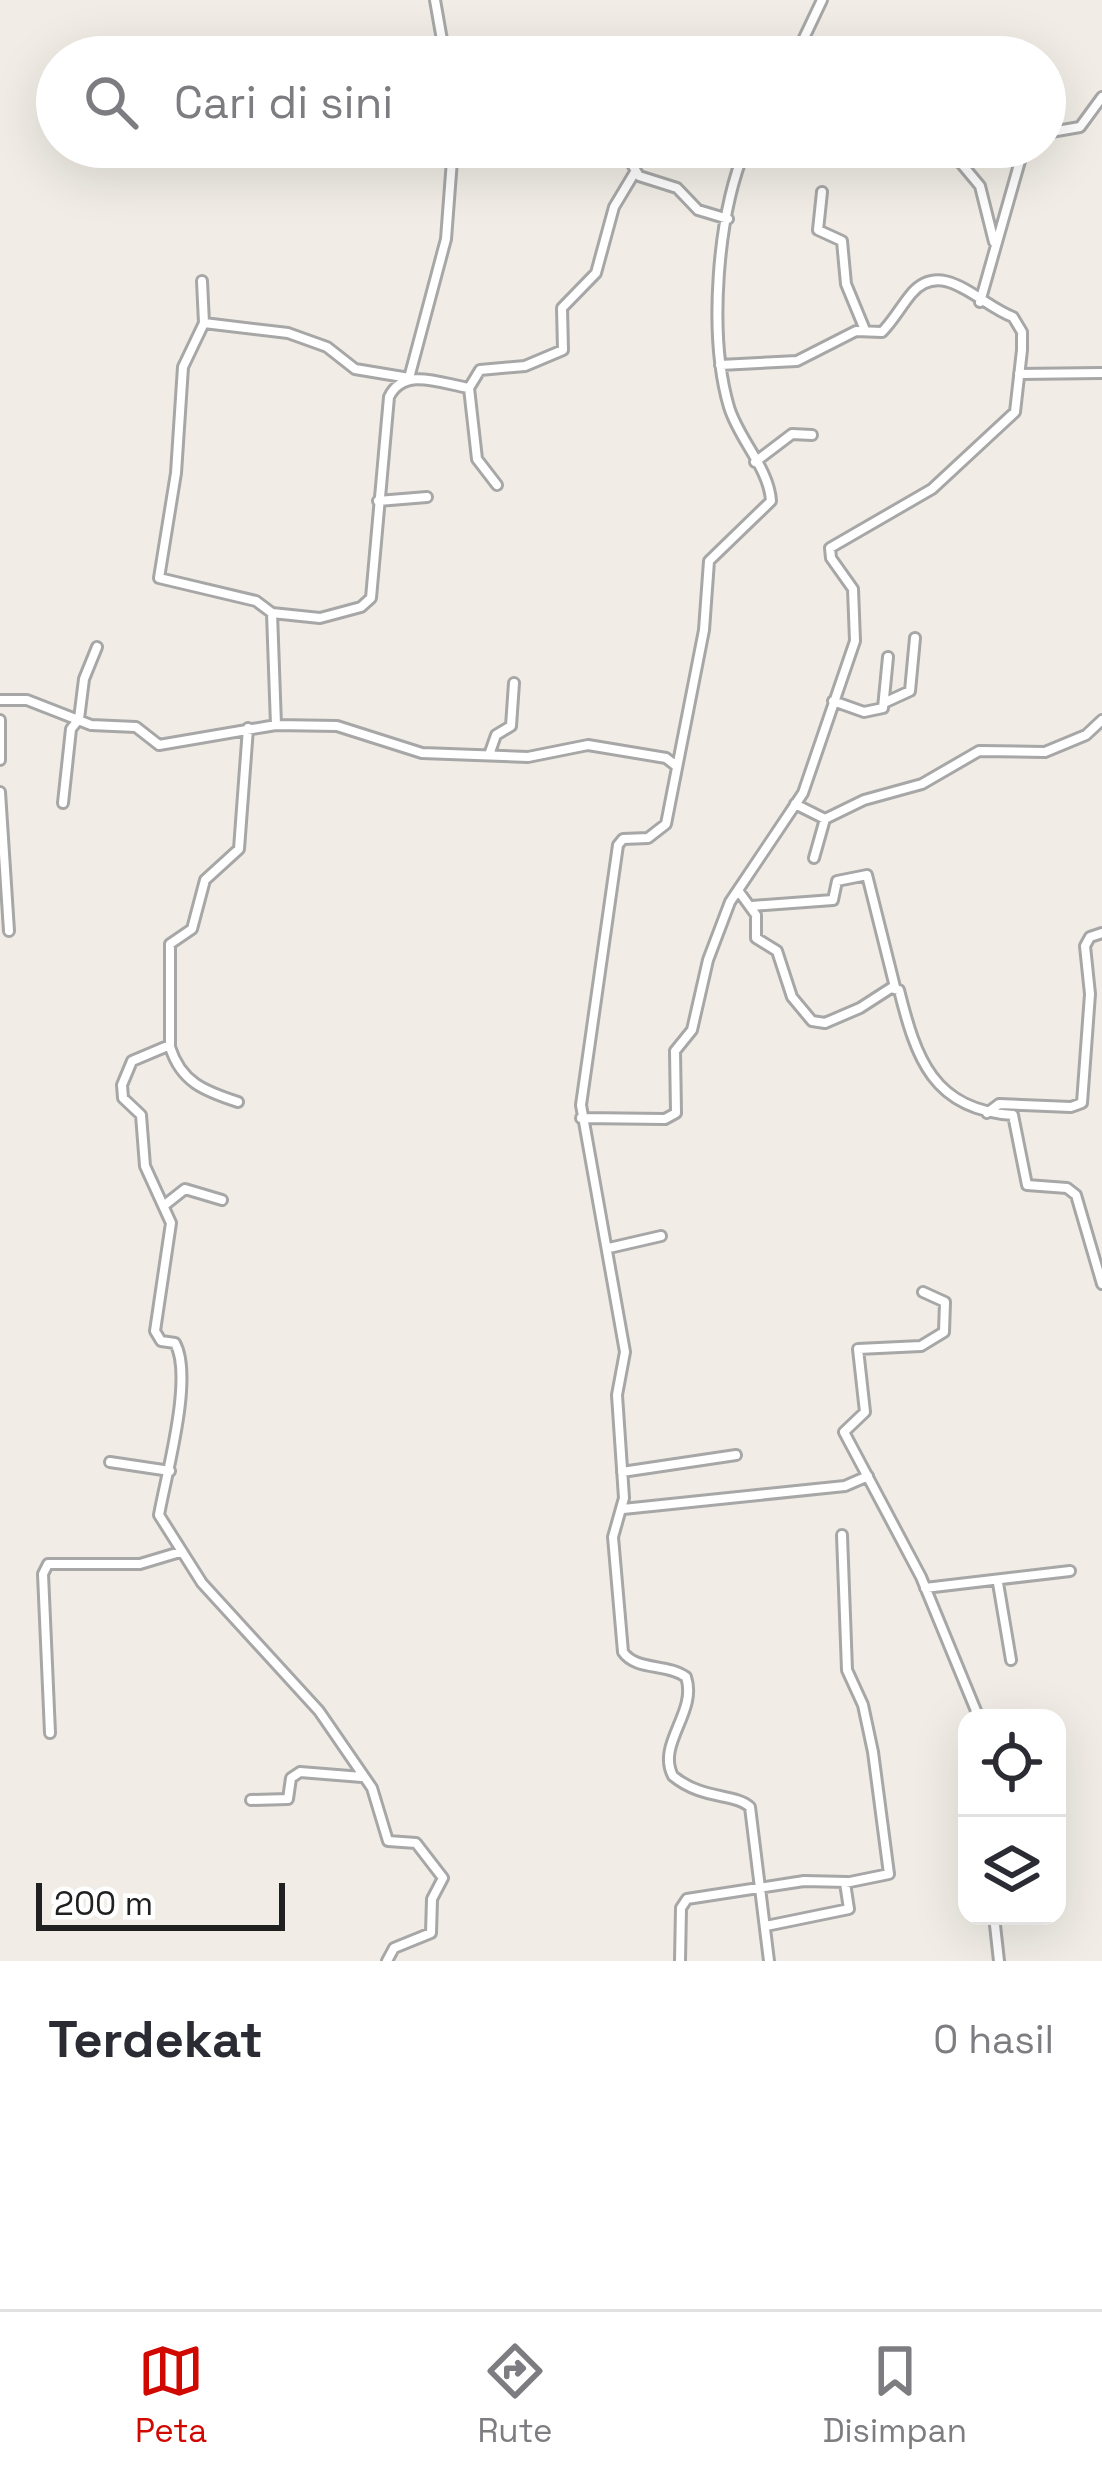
<!DOCTYPE html>
<html lang="id">
<style>
:root{--surface:#fff;--page:#f2f2f3;--text:#2b2b33;--muted:#7c7c81;--line:#e1e1e2;--accent:#d00800}
body{margin:0;font-family:"Space Grotesk",sans-serif;background:var(--page);color:var(--text)}
.controls{position:absolute;right:36px;bottom:36px;display:grid;overflow:hidden;border-radius:24px;box-shadow:0 12px 48px #0002}
.controls button{width:108px;height:108px;display:grid;place-items:center;padding:0;border:0;border-bottom:3px solid var(--line);background:var(--surface);color:var(--text);font:60px sans-serif}
.scale{position:absolute;left:36px;bottom:30px;width:249px;box-sizing:border-box;padding-left:12px;border:6px solid #202020;border-top:0;font-size:33px;line-height:42px;white-space:nowrap;color:#202020;-webkit-text-stroke:9px #fff;paint-order:stroke}
.list{margin:0;padding:0;list-style:none}
h2{display:flex;justify-content:space-between;align-items:center;height:156px;margin:0;padding:0 48px;font-size:51px}
h2 small{font-size:39px;font-weight:400;color:var(--muted)}
.icon{flex:none;width:66px;height:66px;fill:none;stroke:currentColor;stroke-width:2;stroke-linecap:round;stroke-linejoin:round}
.map{position:relative;flex:none;width:1102px;height:1961px;overflow:hidden}
.search{position:absolute;background:var(--surface);box-shadow:0 12px 48px #0002;left:36px;right:36px;top:36px;height:132px;display:flex;align-items:center;gap:30px;box-sizing:border-box;padding:0 42px;border-radius:66px;color:var(--muted);font-size:45px}
.sheet{height:348px;background:var(--surface)}
nav{display:flex;justify-content:space-around;align-items:center;box-sizing:border-box;height:168px;border-top:3px solid var(--line);background:var(--surface);font-size:33px;color:var(--muted)}
nav a{display:grid;justify-items:center;gap:6px}
nav .on{color:var(--accent)}
.map>svg:first-child{display:block}
</style>
<div class="map">
<svg width="1102" height="1961" viewBox="0 0 1102 1961">
<rect width="100%" height="100%" fill="#f1ede6"/>
<g fill="none" stroke-linecap="round" stroke-linejoin="round">
<g stroke="#a7a7a7" stroke-width="14">
<path id="minor" d="M435,0L445,57
M795,57L822,0
M1045,133L1080,127L1102,97
M636,147L633,166L639,176L677,188L698,210L728,219
M746,147C717,216 708,335 729,407C739,440 769,468 771,501L709,561L704,630L666,824L648,838L623,839L618,845L581,1105L625,1352L617,1395L624,1498L613,1537L623,1652C636,1671 667,1663 686,1677C698,1712 656,1744 673,1776C702,1800 735,1793 750,1807L769,1961
M960,162L980,186L994,242
M822,192L818,230L842,241L846,284L865,330
M202,281L204,323L183,367L176,473L159,578L256,601L272,613
M980,302L1024,147
M204,323L288,333L327,347L355,369L409,378L446,239L453,147
M1019,374L1102,373
M469,388L480,370L525,366L563,350L562,308L596,273L614,207L635,172
M755,462L792,434L812,435
M378,501L427,497
M0,700H27L91,725L136,727L159,745L276,725L337,726L422,753L528,757L588,745L666,758L675,765
M833,701L864,712L883,708L888,657
M886,702L910,691L915,638
M0,720V760
M276,725L272,613L320,618L361,607L371,598L389,397C404,366 442,384 469,388L477,459L497,485
M248,728L239,849L205,880L192,929L170,944V1045L132,1061L122,1085L123,1098L141,1115L145,1166L171,1223L155,1331L161,1341L175,1343C194,1377 166,1475 159,1515L202,1583L319,1711L372,1788L388,1841L416,1843L443,1878L432,1899L431,1933L394,1948L387,1961
M489,755L496,735L511,726L514,683
M0,792L9,931
M63,803L71,729L79,719L84,679L97,647
M795,804L825,819L864,800L922,784L979,751L1045,752L1086,735L1102,720
M814,858L825,819
M740,893L756,915V938L777,951L792,997L812,1021L825,1023L860,1008L891,988L899,990C916,1058 933,1110 1013,1115L1027,1185L1067,1188L1076,1195L1102,1284
M752,906L833,900L837,881L867,875L895,987
M170,1047C181,1082 204,1091 238,1102
M987,1113L999,1104L1071,1107L1082,1103L1090,994L1085,946L1090,937L1102,933
M581,1118L665,1119L676,1113L675,1051L692,1030L708,960L730,902L803,793L855,641L853,589L831,558L830,548L932,489L1015,412L1022,350V332L1013,317C980,305 943,258 912,293C901,306 893,321 882,332L856,331L797,361L720,365
M166,1204L185,1189L222,1200
M609,1248L661,1236
M923,1292L945,1302L944,1332L921,1346L858,1349L865,1412L844,1432L921,1577L979,1718
M110,1462L170,1471
M622,1472L736,1455
M623,1509L845,1486L868,1476
M998,1583L1011,1660
M925,1588L1070,1571
M50,1733L43,1574L48,1564H140L180,1552
M251,1800L288,1799L291,1778L300,1772L362,1777
M994,1916L999,1961
M766,1926L849,1909L845,1883L889,1874L873,1752L863,1705L847,1670L842,1535
M680,1961L681,1908L687,1899L804,1881L847,1882"/>
</g>
<use href="#minor" stroke="#fff" stroke-width="8"/>
</g>
</svg>
<div class="controls">
<button><svg class="icon" aria-label="locate" viewBox="0 0 24 24"><circle cx="12" cy="12" r="6"/><path d="M12 2v4M12 18v4M2 12h4M18 12h4"/></svg></button>
<button><svg class="icon" aria-label="layers" viewBox="0 0 24 24"><path d="M12 4l9 5-9 5-9-5zM3 14l9 5 9-5"/></svg></button>
</div>
<div class="scale">200 m</div>
<div class="search"><svg class="icon" aria-label="search" viewBox="0 0 24 24"><circle cx="10" cy="10" r="6"/><path d="M15 15l6 6"/></svg>Cari di sini</div>
</div>
<section class="sheet">
<h2>Terdekat<small>0 hasil</small></h2>
<ul class="list">
</ul>
</section>
<nav>
<a class="on"><svg class="icon" aria-label="map" viewBox="0 0 24 24"><path d="M3 6l6-2 6 2 6-2v14l-6 2-6-2-6 2zM9 4v14M15 6v14"/></svg>Peta</a>
<a><svg class="icon" aria-label="directions" viewBox="0 0 24 24"><path d="M12 3l9 9-9 9-9-9zM9 14v-3h6M13 9l2 2-2 2"/></svg>Rute</a>
<a><svg class="icon" aria-label="saved" viewBox="0 0 24 24"><path d="M7 4h10v16l-5-4-5 4z"/></svg>Disimpan</a>
</nav>
